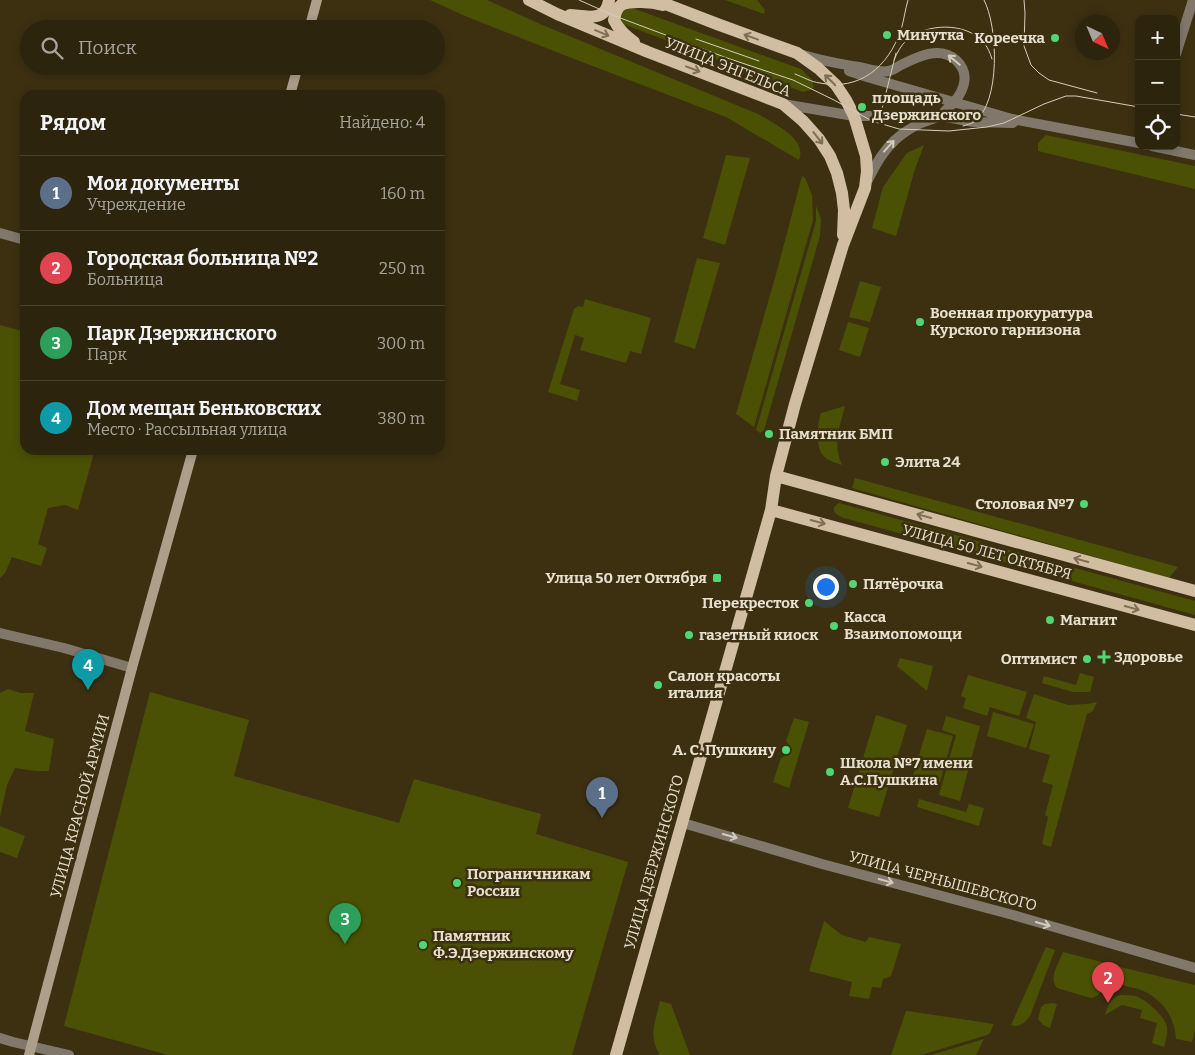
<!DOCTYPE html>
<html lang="ru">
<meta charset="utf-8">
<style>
:root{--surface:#2d240d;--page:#39301b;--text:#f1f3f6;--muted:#a7a49d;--line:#48412e;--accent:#bca0f2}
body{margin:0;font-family:Bitter,serif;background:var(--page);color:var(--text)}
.controls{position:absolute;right:15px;top:15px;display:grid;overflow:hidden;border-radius:10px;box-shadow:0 2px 8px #0003}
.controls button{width:45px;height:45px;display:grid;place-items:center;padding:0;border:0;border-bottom:1px solid var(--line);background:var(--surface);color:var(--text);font:25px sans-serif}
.compass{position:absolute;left:1075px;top:15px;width:45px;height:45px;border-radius:50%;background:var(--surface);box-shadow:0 2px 8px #0003;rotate:136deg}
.you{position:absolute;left:825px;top:586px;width:18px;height:18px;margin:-12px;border:4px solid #fff;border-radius:50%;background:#1a73e8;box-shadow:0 0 0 8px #1a73e833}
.badge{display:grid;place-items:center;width:32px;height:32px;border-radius:50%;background:var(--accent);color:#fff;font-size:16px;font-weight:700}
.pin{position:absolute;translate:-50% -41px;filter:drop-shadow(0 1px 2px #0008)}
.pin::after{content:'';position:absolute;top:26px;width:18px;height:15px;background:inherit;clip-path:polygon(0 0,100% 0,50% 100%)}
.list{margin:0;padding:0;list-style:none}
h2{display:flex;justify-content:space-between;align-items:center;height:65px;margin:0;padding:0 20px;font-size:21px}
h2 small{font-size:16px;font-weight:400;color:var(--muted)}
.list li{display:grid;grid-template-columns:32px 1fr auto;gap:15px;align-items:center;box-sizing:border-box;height:75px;padding:0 20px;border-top:1px solid var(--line)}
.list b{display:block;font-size:19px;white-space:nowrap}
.list p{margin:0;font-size:16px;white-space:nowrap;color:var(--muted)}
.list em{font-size:16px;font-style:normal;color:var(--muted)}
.icon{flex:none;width:28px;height:28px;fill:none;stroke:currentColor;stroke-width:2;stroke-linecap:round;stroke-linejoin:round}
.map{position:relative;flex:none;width:1195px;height:1055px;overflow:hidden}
.search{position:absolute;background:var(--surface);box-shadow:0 2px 8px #0003;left:20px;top:20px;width:425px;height:55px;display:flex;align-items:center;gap:12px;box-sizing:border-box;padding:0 18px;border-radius:28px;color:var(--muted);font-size:19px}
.panel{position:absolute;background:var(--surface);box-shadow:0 2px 8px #0003;left:20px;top:90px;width:425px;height:365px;border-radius:15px}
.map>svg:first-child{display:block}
</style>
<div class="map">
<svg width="1195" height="1055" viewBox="0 0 1195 1055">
<rect width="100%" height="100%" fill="#3c3011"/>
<path fill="#4a5105" d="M430,0H487L540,24L758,114C771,122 799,135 800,151C801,154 800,157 799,160L726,117L569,57L465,16Z
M725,0H757L765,10L764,14Z
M632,8L801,69L812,80L814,87L810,90L803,92L623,24L621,18L624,10Z
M1046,135L1195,166V189L1038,151V143Z
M924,145L915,169L896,236L872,228L883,187L907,153Z
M726,155L750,158L725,245L703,238Z
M802,176L805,178L812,195L813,220L754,427L736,414L778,267Z
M816,206L821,219L820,236L764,430L760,433L756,430L816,221Z
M697,258L720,263L695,349L674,342Z
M860,281L881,287L870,322L849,317Z
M585,299L651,318L641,354L630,351L626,363L580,350L584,338L575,335L560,384L580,390L577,401L548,392L574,309L578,306L583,307Z
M848,322L869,328L860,357L839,350Z
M0,325L25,332V450H87L94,453L78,510L65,505L48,508L38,544L47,548L41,566L12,557L5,573L0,578Z
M845,406C840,427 832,443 842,465C838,463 831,462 827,459C814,451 817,425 821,413Z
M855,478L1178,567L1169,578L852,488Z
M839,503L843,504L1195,601V615L844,518C837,515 828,510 839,503Z
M900,658L933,666L927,691L897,666Z
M1080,673L1094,677L1090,692H1073L1042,683L1044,676L1076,685Z
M968,675L1027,692L1019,716L990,707L987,716L963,708L966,698L961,696Z
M8,689L21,693H34L25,731L54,739L49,771H36L15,768L7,785L0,817V693Z
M150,692L249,720L234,776L399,823L414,779L541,814L536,834L628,862L572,1055H168L64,1026Z
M1034,694L1068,705L1087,704L1097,702L1093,711L1087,714L1051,847L1042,844L1048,817L1045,815L1053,785L1042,782L1050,755L1029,749L1036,722L1026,718Z
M993,712L1034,724L1026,748L987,736Z
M876,715L907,725L879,817L848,808Z
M946,716L980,726L960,801L939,795L956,735L942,730Z
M794,718L809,722L789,788L773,782L781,758L787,755L790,746L786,741Z
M927,729L953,736L940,782L913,775Z
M919,799L966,812L969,804L984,808L979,826L917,807Z
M0,826L25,836L17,858L0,852Z
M824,921L842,935L866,942L869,937L901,944L891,976L883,979L881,988L872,987L869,999L849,996L852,982L809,971Z
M1046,947L1055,950L1030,1016C1025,1023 1019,1028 1011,1025Z
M1063,952L1109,964C1106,976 1105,996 1091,998L1057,988C1048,978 1059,963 1063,952Z
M1120,967L1195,985V1031L1192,1042L1176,1039C1175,1016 1160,996 1138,989C1132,987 1123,987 1119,982C1116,978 1119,972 1120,967Z
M1120,995C1125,995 1131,995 1136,996C1146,1000 1165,1016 1167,1027C1168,1034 1166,1040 1164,1047L1152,1043L1157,1023L1140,1018L1142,1010L1122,1005L1105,1015C1109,1004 1109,1000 1120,995Z
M660,1001L671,1004L690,1055H658L659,1053C648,1035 656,1020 660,1001Z
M1053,1003L1057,1004L1050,1028L1043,1025L1038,1019L1041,1007L1045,1004Z
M906,1011H908L994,1024L990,1033L987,1035L921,1055H891Z
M984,1039L976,1055H931Z"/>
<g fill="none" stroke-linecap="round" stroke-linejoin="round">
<path stroke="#81786b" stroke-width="10" d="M1176,54L1193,0
M0,233L25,240
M0,633L64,648L132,668
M683,823L822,864L1013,915L1195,968"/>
<path stroke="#81786b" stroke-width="10" d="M803,55C822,61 840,64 859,67C869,69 880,73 889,71C894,70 898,66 903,64C919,56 940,46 956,60C973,76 962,96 947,109C945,111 942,115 939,116C933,119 927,121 921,123C912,127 903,133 895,140C883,151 875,165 868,180
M849,71L867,77L1012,119L1139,143
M783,104L854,116H940L974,122L1013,123
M1152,146L1195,155
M0,1038L13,1042L69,1055"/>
<path stroke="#ad9f8a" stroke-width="10" d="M309,29L317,0
M290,95L298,66
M29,1055L132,668L193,450"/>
<path stroke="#d0bda2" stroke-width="12" d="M529,0L557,14L648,52L783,104L803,121L819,139L830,156L837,173L842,193L844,210L843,235
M570,15C586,16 606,23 609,0
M634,42C625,35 619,30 614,20C615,15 617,8 621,5C631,0 652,2 663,5
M776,476L1195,591
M771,510L1195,625
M616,1055L771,510L776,476L795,404L843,245L865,188L867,171L866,156L854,116L846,100L836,85L818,68L797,53L717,24L655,0"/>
<path stroke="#d5cdbb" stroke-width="1" d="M579,0L615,16L727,58L793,80L834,100L872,121L899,129L949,131L987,127L1004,123L1044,104L1066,96H1076L1139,107
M1024,0L1025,13L1024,46L1031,65L1039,73L1049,80L1097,93
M696,39L759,61
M894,60C897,53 901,45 907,40C926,23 966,22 983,42C988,47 990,53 992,59
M795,74C803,77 811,82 820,83C860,91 888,67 901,30C904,20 905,10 908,0
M882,109L896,53
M1176,114L1195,117
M963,126C966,125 971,124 974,122C1001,103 998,26 984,0"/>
</g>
<defs><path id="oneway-shaft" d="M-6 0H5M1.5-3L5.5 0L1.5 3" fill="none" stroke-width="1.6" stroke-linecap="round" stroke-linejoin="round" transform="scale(1.25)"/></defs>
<g stroke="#7f6f52">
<use href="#oneway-shaft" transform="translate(602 33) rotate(23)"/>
<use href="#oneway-shaft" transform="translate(751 37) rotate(-160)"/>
<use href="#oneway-shaft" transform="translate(693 69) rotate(21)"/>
<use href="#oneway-shaft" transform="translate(830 80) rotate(-135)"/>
<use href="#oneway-shaft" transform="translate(818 138) rotate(52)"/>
<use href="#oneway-shaft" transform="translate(924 516) rotate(-165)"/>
<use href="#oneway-shaft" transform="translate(818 522) rotate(15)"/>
<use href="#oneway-shaft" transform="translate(1081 560) rotate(-165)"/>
<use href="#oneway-shaft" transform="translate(975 565) rotate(15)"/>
<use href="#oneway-shaft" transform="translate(1132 608) rotate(15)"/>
</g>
<g stroke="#d3cbbb">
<use href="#oneway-shaft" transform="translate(954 60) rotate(-140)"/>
<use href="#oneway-shaft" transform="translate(889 146) rotate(-48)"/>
<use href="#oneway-shaft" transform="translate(730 836) rotate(16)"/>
<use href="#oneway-shaft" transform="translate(886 881) rotate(15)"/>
<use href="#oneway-shaft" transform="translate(1043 924) rotate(16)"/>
</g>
<g fill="#4fd675" stroke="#3c3011" stroke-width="2">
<circle cx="887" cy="35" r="5"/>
<circle cx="1055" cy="38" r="5"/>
<circle cx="862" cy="107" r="5"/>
<circle cx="920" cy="322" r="5"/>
<circle cx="769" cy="434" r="5"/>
<circle cx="885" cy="462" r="5"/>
<circle cx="1084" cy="504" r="5"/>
<rect x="712" y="573" width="10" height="10" rx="2.5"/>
<circle cx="853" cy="584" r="5"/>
<circle cx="809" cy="603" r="5"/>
<circle cx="1050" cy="620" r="5"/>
<circle cx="834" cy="626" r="5"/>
<circle cx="689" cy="635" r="5"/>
<path d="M1101.5 649.5h5v5h5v5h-5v5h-5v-5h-5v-5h5z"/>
<circle cx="1087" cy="659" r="5"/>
<circle cx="658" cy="685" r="5"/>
<circle cx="786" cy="750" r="5"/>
<circle cx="830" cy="772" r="5"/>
<circle cx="457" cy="883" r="5"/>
<circle cx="423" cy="945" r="5"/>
</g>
<g text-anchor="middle" stroke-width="5" stroke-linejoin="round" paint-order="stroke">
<g font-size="15" font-weight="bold" fill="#e7e0cf" stroke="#3c3011" text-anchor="start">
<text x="897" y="40">Минутка</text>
<text x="1045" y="43" text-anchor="end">Кореечка</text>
<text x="872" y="103">площадь<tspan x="872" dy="17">Дзержинского</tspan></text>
<text x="930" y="318">Военная прокуратура<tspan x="930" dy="17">Курского гарнизона</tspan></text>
<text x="779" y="439">Памятник БМП</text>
<text x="895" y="467">Элита 24</text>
<text x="1074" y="509" text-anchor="end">Столовая №7</text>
<text x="707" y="583" text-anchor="end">Улица 50 лет Октября</text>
<text x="863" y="589">Пятёрочка</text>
<text x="799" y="608" text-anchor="end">Перекресток</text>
<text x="844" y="622">Касса<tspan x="844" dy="17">Взаимопомощи</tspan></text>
<text x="1060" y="625">Магнит</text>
<text x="699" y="640">газетный киоск</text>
<text x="1114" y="662">Здоровье</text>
<text x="1077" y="664" text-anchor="end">Оптимист</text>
<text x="668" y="681">Салон красоты<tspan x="668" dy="17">италия</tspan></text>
<text x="776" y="755" text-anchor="end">А. С. Пушкину</text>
<text x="840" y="768">Школа №7 имени<tspan x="840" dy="17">А.С.Пушкина</tspan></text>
<text x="467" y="879">Пограничникам<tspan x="467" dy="17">России</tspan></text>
<text x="433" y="941">Памятник<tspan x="433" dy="17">Ф.Э.Дзержинскому</tspan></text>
</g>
<g font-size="15" fill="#e7e0cf" stroke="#3c3011">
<text transform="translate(728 67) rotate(22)" y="5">УЛИЦА ЭНГЕЛЬСА</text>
<text transform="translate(987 552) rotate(15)" y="5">УЛИЦА 50 ЛЕТ ОКТЯБРЯ</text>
<text transform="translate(80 806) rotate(-75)" y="5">УЛИЦА КРАСНОЙ АРМИИ</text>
<text transform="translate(654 862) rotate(-74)" y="5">УЛИЦА ДЗЕРЖИНСКОГО</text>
<text transform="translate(943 881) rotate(15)" y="5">УЛИЦА ЧЕРНЫШЕВСКОГО</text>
</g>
</g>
</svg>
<div class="controls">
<button>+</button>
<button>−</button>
<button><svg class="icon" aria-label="locate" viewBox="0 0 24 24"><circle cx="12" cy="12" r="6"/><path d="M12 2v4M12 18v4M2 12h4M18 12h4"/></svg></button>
</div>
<svg class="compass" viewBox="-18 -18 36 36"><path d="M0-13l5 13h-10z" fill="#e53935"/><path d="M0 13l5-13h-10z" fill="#a7a49d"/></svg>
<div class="you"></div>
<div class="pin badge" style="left:602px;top:818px;background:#5c6f8a">1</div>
<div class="pin badge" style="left:1108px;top:1003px;background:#e0444e">2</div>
<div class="pin badge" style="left:345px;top:944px;background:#2e9e5b">3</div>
<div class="pin badge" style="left:88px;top:690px;background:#0f9aa8">4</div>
<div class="search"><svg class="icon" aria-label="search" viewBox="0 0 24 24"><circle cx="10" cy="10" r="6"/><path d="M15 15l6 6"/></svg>Поиск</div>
<section class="panel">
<h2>Рядом<small>Найдено: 4</small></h2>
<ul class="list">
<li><span class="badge" style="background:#5c6f8a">1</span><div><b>Мои документы</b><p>Учреждение</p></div><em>160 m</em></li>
<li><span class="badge" style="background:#e0444e">2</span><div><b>Городская больница №2</b><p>Больница</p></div><em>250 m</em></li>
<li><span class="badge" style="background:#2e9e5b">3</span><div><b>Парк Дзержинского</b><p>Парк</p></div><em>300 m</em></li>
<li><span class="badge" style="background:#0f9aa8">4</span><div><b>Дом мещан Беньковских</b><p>Место · Рассыльная улица</p></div><em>380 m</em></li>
</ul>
</section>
</div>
